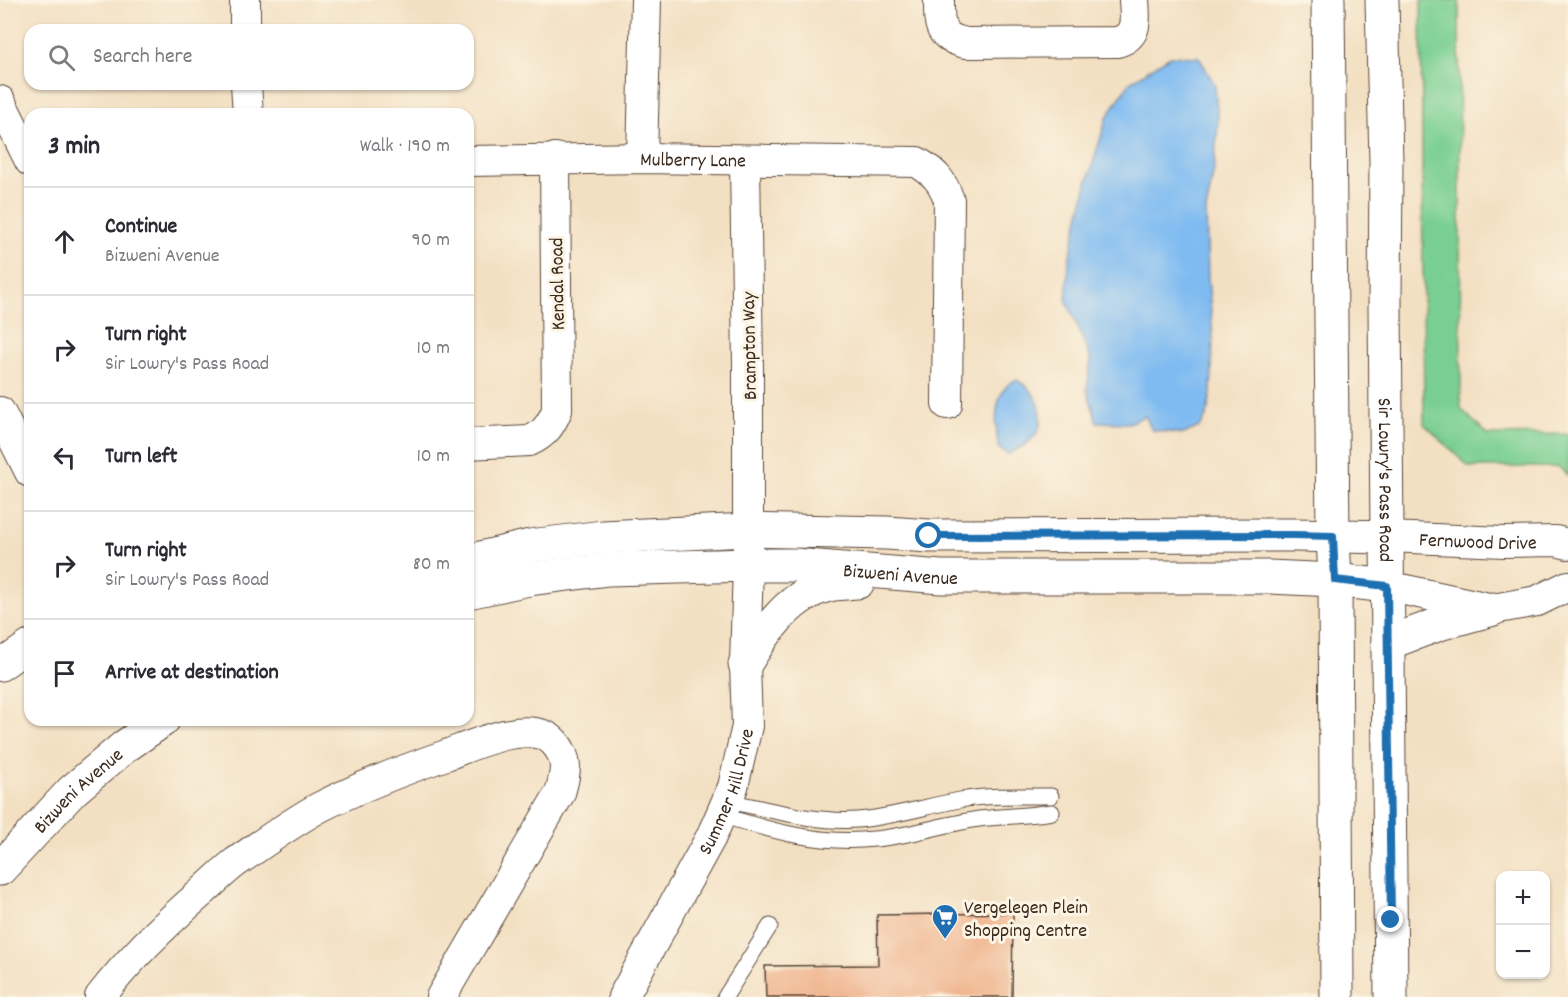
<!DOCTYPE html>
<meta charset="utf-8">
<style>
:root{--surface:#fff;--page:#f2f2f3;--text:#2b2b33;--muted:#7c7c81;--line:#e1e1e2}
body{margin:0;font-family:Dekko,sans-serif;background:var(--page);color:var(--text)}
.controls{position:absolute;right:18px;bottom:18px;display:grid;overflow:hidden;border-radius:12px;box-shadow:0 2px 4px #0004}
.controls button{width:54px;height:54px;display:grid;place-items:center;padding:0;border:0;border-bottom:2px solid var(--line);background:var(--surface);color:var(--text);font:30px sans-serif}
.stop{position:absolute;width:18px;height:18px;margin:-14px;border:4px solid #1f6fb2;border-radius:50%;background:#fff}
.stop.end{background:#1f6fb2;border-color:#fff;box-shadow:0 2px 6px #0008}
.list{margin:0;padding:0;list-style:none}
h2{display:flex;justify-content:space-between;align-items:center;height:78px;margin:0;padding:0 24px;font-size:26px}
h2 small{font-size:20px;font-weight:400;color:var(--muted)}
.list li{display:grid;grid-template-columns:39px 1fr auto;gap:18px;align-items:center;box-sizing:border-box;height:108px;padding:0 24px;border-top:2px solid var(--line)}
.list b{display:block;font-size:22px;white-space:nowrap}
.list p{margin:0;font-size:20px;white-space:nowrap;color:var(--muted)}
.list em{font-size:20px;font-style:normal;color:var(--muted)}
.icon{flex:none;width:33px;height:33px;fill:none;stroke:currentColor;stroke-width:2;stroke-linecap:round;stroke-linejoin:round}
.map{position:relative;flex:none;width:1568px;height:997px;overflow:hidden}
.search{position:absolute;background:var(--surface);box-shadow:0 2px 4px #0004;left:24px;top:24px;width:450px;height:66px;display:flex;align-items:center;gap:15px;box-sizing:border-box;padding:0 21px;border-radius:18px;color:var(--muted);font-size:22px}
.panel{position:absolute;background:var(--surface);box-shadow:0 2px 4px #0004;left:24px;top:108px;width:450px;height:618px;border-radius:18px}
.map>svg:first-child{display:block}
</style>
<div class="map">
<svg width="1568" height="997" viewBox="0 0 1568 997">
<rect width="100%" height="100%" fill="#fcf5e5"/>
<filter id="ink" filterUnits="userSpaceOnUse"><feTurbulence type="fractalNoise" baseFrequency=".0167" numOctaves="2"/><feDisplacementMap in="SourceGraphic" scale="12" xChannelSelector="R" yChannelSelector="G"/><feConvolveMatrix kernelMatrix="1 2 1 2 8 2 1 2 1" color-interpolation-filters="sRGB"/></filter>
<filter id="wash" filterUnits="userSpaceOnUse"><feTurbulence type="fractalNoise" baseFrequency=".008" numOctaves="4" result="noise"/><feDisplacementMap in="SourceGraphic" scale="24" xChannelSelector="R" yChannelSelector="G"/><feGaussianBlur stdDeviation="1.35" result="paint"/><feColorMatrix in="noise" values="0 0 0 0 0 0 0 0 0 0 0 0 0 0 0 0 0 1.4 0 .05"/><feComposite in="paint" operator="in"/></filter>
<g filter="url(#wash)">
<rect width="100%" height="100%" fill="#f3e0c3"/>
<path fill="#79cf93" stroke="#5a7c58" stroke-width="1.5" d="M1421,0H1459L1461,409L1488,435L1568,434V476L1559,467H1469L1424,424Z"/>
<path fill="#7fbbf1" stroke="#5d7288" stroke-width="1.5" d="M1170,56L1199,57L1215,85L1218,123L1214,169L1206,211L1208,279L1213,337L1211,393L1207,414L1201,426L1184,434L1152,430L1145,416L1129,423L1097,422L1087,390L1091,359L1066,299L1069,260L1087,183L1107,117L1130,82Z
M1016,380C1034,387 1047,412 1038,431C1033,442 1018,449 1008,454L999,449C995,428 992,389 1016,380Z"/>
<g id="blocks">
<path fill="#efb28b" d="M1013,913L1012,997H766L765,966L878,965L877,915Z"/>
</g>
</g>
<g filter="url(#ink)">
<use href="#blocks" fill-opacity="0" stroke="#574537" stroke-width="1.5"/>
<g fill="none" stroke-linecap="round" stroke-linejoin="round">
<g stroke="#574537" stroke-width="17">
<path id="service" d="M727,801C770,809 813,823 857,820C893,817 926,806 960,800C990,795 1021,796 1051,796
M721,815C771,831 821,845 874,839C910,836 944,824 979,819C1003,816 1028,816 1052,812
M725,997L770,926"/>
</g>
<g stroke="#574537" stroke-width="32">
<g id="minor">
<path d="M245,0V30"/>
<path d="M939,0C939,25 938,37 966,43L1117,42C1139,36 1135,18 1134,0"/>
<path d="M246,84L248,114"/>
<path d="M0,101L30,161"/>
<path d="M642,158L646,0"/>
<path id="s1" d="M468,161L642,158L917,162C935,173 942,180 949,200L947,404"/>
<path d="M0,412L30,472"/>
<path d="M468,444L529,441C544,435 551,425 557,410L555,158"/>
<path id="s2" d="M1388,537L1504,542L1556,541L1568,544"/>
<path d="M1387,586L1493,609L1537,601L1568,586"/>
<path d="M0,666L30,645"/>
<path d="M100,997C130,958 165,924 202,892C213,882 224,871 236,862C262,844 292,822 320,807C361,786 403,770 446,755C473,745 530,718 554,742C569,758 566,773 560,793L441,997"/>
<path id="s3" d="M623,997L711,837L733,787L747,726L745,664L748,565V367L745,161"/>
</g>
</g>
<g stroke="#574537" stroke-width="35">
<g id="tertiary">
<path d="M468,561L530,546L603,537L748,530L887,533L929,536L1294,535L1388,537"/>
<path id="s4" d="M468,592L529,579L609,569L748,565H794L941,577H1269L1335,580L1387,586"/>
<path d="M745,664C766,630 792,591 834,584C842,583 850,583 858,582"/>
<path id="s5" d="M0,869L72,791L124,747L163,720"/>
</g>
</g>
<g stroke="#574537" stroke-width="35">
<g id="secondary">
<path d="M1328,0L1333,536L1335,580L1337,997"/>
<path id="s6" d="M1382,0L1386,161L1385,304L1391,997"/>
<path d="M1388,643L1442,623L1493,609"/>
</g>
</g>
<use href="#service" stroke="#fff" stroke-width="15"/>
<use href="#minor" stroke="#fff" stroke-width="30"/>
<use href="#tertiary" stroke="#fff" stroke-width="33"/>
<use href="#secondary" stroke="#fff" stroke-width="33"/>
</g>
</g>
<g fill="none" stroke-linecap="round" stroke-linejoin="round" filter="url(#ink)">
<path stroke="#1f6fb2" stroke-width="8" d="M929,536L1294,535L1333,536L1335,580L1387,586L1391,920"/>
</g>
<defs>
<g id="supermarket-pin" transform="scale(1.35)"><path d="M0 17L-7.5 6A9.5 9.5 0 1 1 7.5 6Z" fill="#1f6fb2" stroke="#fcf5e5"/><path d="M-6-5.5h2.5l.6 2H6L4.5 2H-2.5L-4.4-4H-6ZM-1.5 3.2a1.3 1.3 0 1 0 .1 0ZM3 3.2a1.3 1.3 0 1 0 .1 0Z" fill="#fff"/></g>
</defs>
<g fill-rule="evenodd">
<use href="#supermarket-pin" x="945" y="917"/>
</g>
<g text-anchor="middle" stroke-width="6" stroke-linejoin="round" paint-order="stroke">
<g font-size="20" fill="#3b2a1e" stroke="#fcf5e5">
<text dy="7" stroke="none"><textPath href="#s1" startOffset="225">Mulberry Lane</textPath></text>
<text transform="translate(556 284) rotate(-91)" y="7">Kendal Road</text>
<text transform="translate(748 346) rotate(-91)" y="7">Brampton Way</text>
<text dy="7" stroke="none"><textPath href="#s6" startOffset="480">Sir Lowry's Pass Road</textPath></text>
<text dy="7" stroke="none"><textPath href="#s2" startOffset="90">Fernwood Drive</textPath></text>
<text dy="7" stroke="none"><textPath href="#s4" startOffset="435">Bizweni Avenue</textPath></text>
<text dy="7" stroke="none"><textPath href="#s5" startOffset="111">Bizweni Avenue</textPath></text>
<text dy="7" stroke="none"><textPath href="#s3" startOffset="231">Summer Hill Drive</textPath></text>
</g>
<g font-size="20" fill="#3b2a1e" stroke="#fcf5e5" text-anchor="start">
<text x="964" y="913">Vergelegen Plein<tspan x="964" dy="23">Shopping Centre</tspan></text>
</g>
</g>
</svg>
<div class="controls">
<button>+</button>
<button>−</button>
</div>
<div class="stop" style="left:929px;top:536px"></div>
<div class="stop end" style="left:1391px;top:920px"></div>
<div class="search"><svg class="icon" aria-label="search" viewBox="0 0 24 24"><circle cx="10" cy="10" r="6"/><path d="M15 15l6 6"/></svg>Search here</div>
<section class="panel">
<h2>3 min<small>Walk · 190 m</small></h2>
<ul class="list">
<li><svg class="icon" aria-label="ahead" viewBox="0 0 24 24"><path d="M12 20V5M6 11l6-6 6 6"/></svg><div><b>Continue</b><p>Bizweni Avenue</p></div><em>90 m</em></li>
<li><svg class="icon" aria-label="right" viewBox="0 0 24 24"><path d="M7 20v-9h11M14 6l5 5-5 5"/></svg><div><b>Turn right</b><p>Sir Lowry's Pass Road</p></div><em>10 m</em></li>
<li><svg class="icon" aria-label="left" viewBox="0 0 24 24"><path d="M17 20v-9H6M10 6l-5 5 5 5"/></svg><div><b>Turn left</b></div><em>10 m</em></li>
<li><svg class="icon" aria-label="right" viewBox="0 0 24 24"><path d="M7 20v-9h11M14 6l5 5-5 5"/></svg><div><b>Turn right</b><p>Sir Lowry's Pass Road</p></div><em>80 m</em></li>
<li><svg class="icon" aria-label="arrive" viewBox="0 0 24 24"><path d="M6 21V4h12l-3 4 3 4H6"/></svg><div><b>Arrive at destination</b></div></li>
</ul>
</section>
</div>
